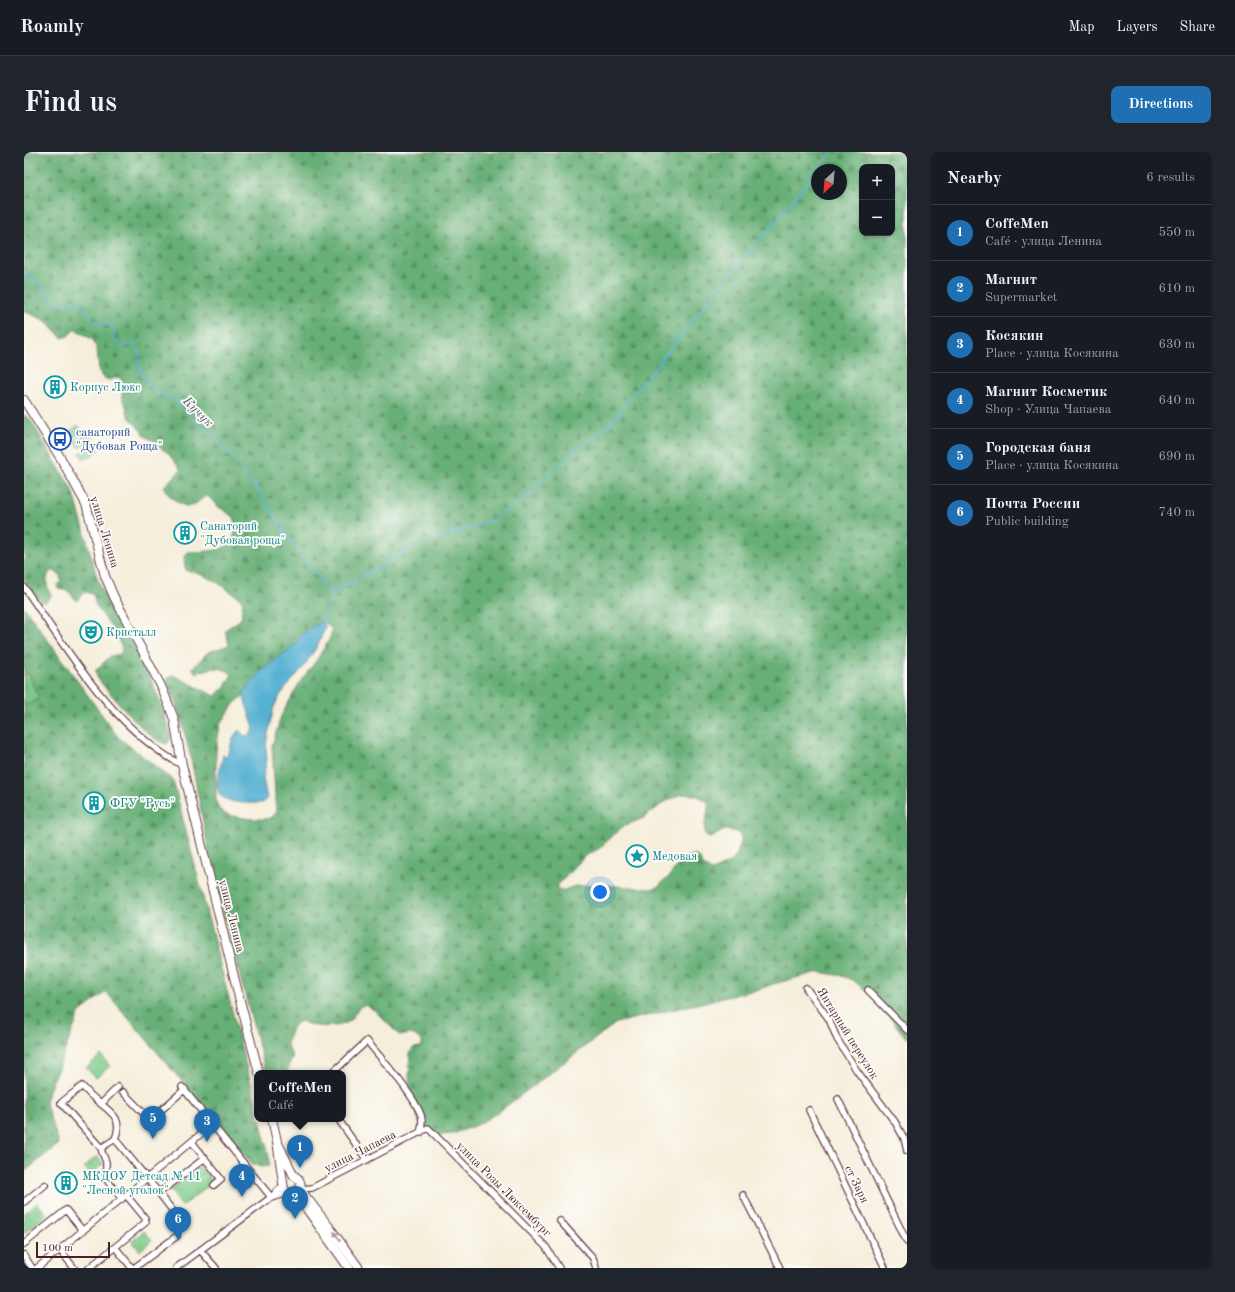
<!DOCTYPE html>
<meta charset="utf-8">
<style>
:root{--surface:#171b24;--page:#20242c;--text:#f1f3f6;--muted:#9ea1a6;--line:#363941;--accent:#1f6fb2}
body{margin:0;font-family:"Old Standard TT",serif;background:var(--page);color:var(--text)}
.controls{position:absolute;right:12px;top:12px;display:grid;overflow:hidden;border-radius:8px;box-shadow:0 1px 3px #0004}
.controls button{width:36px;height:36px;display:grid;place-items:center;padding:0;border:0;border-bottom:1px solid var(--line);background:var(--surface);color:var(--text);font:20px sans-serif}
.compass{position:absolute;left:787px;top:12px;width:36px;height:36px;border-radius:50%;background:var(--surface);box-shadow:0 1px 3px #0004;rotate:206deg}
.scale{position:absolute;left:12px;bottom:10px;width:74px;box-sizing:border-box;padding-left:4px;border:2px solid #4a1f2b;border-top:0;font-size:11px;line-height:14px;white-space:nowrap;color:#4a1f2b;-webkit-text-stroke:3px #fdfcf7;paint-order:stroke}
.you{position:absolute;left:576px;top:740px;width:14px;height:14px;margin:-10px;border:3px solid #fff;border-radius:50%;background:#1a73e8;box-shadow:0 0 0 6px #1a73e833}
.badge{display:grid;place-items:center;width:26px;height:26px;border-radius:50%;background:var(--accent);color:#fff;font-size:13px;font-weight:700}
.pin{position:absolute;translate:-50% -33px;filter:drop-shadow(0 1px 2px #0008)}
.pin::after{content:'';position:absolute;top:21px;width:14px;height:12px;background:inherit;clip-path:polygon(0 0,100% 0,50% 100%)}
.popup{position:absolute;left:230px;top:918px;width:92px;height:52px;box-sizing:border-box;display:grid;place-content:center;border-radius:8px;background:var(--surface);filter:drop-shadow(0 1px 3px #0005);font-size:13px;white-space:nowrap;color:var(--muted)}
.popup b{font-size:15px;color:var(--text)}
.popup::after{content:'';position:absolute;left:50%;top:100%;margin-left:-8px;border:8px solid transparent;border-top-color:var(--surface)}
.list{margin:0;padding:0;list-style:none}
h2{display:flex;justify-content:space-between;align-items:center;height:52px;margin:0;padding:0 16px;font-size:17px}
h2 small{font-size:13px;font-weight:400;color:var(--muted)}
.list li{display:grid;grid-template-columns:26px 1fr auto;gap:12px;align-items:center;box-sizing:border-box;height:56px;padding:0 16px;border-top:1px solid var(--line)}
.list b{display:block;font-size:15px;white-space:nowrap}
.list p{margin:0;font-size:13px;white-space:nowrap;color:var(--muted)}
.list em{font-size:13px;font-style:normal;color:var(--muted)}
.map{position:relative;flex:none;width:883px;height:1116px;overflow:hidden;border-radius:8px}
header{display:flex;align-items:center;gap:24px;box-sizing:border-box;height:56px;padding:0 20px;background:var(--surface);border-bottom:1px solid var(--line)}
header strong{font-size:19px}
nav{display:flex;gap:22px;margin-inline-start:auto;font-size:14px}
.intro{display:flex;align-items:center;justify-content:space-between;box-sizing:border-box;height:96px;padding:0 24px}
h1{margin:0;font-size:28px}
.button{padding:10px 18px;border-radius:8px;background:var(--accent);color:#fff;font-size:14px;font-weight:700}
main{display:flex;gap:24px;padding:0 24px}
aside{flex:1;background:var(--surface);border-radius:8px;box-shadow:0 1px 3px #0004}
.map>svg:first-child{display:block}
</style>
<header>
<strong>Roamly</strong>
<nav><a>Map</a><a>Layers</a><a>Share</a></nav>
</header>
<div class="intro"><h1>Find us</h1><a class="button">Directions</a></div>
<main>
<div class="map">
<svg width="883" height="1116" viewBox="0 0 883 1116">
<defs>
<pattern id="forest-firs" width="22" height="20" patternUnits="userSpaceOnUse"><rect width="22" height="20" fill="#66af76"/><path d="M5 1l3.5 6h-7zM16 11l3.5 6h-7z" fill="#568e61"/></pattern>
<pattern id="park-crowns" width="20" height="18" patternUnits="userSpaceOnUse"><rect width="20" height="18" fill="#7dcb8a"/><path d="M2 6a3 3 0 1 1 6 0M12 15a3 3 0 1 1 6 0" fill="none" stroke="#6eae77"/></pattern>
</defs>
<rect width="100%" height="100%" fill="#fdfcf7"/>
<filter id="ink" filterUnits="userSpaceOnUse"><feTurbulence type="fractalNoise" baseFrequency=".025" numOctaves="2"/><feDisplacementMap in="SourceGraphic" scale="8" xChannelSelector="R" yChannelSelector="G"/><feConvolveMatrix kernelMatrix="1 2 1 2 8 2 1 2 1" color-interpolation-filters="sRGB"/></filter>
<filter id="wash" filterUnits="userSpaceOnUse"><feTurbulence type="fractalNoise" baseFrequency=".012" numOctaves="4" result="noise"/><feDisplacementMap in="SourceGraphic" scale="16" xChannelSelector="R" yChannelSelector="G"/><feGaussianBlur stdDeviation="0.9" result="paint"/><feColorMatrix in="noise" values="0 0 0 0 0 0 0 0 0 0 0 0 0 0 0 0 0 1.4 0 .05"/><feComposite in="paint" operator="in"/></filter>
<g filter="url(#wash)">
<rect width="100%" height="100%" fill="#f5eedb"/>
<path fill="url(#forest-firs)" stroke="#586750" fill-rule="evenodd" d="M0,0H883V887L846,842L830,829L818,824L795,820L749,832L736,837L592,871L476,959L455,972L429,982L417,983H410L399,976L394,967L387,944L385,927L386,902L389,896L396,895L398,893V890C387,878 387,884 375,883L350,858L341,853C332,854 331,865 324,870C316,876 285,876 278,869L272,871L268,876L263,892L269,906L264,914V920L242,921C224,853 204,784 188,715C174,654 168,585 142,527L149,523L191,544L201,534L208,522C195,513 187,516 172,521L168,516L184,500L205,493L201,478L217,467L219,449C202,436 185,422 163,419C159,412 159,405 164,400C181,399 207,402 211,380C212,376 211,370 210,365L192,353L185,345L182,344C177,347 172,352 168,354C159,357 141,343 140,334L157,318L143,300L133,294L130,289L122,285L118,280L106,266L103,260L102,254L99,248L98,242L99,232L96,226L94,225L85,228L78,225L75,220L73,197L69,188L51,177L44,184L38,186L22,169L0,159ZM838,15H868V81H838ZM793,18H817V42H793ZM302,471L308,478L306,486L292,509L276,530L257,564L248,594L252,659C251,661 250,663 248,665C242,670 206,665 200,661C195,658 193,653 192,648V600L196,573L210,552L296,473ZM657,642L672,643L684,650C686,662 676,674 683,685L686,686L701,678L714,680L717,686V689L713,702L707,710L688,719L679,714L675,705L669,703L658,707L644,726L633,735L627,737C602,735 576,731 552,734C545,735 541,740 534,738L533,734L561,704L576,696L595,678L600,674L620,666L638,652Z
M0,263L6,267L50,341L72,422L79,440L122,515L137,552L147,584L145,590L143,592C126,591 89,544 77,531L73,525L72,518L86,504L97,502L98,496L89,477L72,454L69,442L60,440L53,449L44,439L34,437L33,434L37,429L36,423L30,419H26C21,428 22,434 27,443L26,446L21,451L15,449L0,427Z
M0,455L94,585L149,628L233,956V967H236L245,1004V1014L236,1015L227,1011L82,840L56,860L21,949L35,992L0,1020Z"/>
<path fill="url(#park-crowns)" stroke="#64755a" d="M73,1004L79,1012L67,1023L60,1015Z
M176,1014L189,1030L158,1054L146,1038Z
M13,1051L23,1063L0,1081V1062Z
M120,1079L128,1088L116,1099L108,1089Z"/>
<path fill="#7dcb8a" stroke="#64755a" d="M54,273L59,280L47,288L42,282Z
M66,280L70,287L55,296L51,289Z
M71,291L76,298L60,308L56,301Z
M3,521L15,547L1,553L0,550V523Z
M77,903L86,914L72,926L62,916Z"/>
<path fill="#54b1d2" stroke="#4f687e" d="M296,470L298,471L302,475L292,496L280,514L257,542L250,555L243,587L242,597L243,608L239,626L243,646L239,651C229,651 199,653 195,641C191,632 197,613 199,603L204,604C207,595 207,585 215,578L220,584L226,583L230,576L219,543L220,540L237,519L272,492L276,484Z"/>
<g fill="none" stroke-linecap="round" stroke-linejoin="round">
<path stroke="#54b1d2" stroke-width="1.5" d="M794,18L808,0
M0,119L6,128L16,130L19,141L29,146L38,154L49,149L62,156L66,164L77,173H88L91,188L97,195L110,191L115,200V208L117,221L131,240L151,248L196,292L228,329L276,403L308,441L298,471
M308,441L386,398L424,383L468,368L505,342L552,298L585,273L678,157L793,19"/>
</g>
</g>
<g filter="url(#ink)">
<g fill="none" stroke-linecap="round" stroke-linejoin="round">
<g stroke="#643e45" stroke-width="8">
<path id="minor" d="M0,435C43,497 89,577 158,613
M782,836L805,867L813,887L833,919L871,970L880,986L883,999
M844,838L883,878
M308,921L343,889C359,909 388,940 397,963C399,969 398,974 396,981
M158,935L247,1045
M99,940L123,965L130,959L135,960L161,937
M814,947L883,1090
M77,952L94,935
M785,958L861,1116
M314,967L343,1008
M91,987L77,996L37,951L58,934C62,938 66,943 71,947C86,960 100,965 91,987L135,1041L181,1006
M168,990L197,1027L190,1033
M77,996L78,1000L82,1010V1027L98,1047
M276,1037L288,1036L404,976L522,1095L535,1116
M135,1041L155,1067
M102,1043L121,1066L122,1070L91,1095L108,1116
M719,1043L756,1116
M247,1046L264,1041
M0,1050L21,1033
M536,1069L569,1106L572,1116
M0,1092L42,1058L59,1079
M36,1098L50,1116
M176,1098L192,1116
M0,1103L8,1116
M13,1116L189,972
M65,1116L91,1095
M110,1116L153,1084
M152,1116L245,1047L259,1034"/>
</g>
<g stroke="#643e45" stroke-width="10">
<path id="secondary" d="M0,248L36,305L62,352L81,424L90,445L137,534L144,551L150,567L158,613L215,845L235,921
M248,967L253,989L260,1037L264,1041L270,1042L276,1037C278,1031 275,1026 270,1024L253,989
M276,1037L306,1076L335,1116
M270,1042L282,1056L325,1116"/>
</g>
<use href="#minor" stroke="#fff" stroke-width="5.5"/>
<use href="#secondary" stroke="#fff" stroke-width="8"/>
</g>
<defs><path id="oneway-solid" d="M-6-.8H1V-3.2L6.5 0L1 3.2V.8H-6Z"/></defs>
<use fill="#ae9aa0" href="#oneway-solid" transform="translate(313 1084) rotate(-126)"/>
</g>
<defs>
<g id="building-ring" transform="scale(1.15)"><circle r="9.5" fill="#fdfcf7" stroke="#0f9aa8" stroke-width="1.5"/><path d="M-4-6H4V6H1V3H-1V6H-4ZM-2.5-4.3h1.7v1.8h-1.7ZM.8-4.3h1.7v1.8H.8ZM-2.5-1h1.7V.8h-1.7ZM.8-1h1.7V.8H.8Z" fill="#0f9aa8"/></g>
<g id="bus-ring" transform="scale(1.15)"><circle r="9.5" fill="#fdfcf7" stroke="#1a4fb4" stroke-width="1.5"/><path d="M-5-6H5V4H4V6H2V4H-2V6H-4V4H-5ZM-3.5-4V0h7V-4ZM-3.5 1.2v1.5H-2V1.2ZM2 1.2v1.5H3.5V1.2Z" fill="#1a4fb4"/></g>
<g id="theatre-ring" transform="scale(1.15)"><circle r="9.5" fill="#fdfcf7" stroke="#0f9aa8" stroke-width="1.5"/><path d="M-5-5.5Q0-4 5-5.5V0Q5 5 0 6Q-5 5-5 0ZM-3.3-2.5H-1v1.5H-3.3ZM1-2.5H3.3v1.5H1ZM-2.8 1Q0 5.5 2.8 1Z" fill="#0f9aa8"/></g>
<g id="sight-ring" transform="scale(1.15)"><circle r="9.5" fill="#fdfcf7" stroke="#0f9aa8" stroke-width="1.5"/><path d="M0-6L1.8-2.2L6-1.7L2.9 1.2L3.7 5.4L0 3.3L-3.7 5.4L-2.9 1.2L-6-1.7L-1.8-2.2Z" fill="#0f9aa8"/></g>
</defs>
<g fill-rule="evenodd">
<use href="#building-ring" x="31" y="235"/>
<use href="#bus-ring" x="36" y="287"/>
<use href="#building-ring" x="161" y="381"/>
<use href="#theatre-ring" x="67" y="480"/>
<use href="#building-ring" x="70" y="651"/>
<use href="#sight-ring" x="613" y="704"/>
<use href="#building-ring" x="42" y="1031"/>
</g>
<g text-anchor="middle" stroke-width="3.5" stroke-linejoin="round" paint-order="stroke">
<g font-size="12" fill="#0d838f" stroke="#fdfcf7" text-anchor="start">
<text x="46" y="239">Корпус Люкс</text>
<text x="176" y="378">Санаторий<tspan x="176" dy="14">"Дубовая роща"</tspan></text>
<text x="82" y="484">Кристалл</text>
<text x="86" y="655">ФГУ "Русь"</text>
<text x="628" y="708">Медовая</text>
<text x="58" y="1028">МКДОУ Детсад № 11<tspan x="58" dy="14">"Лесной уголок"</tspan></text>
</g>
<g font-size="12" fill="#164399" stroke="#fdfcf7" text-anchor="start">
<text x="52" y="284">санаторий<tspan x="52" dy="14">"Дубовая Роща"</tspan></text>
</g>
<g font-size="12" fill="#4a1f2b" stroke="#fdfcf7">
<text transform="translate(81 380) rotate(73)" y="4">улица Ленина</text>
<text transform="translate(208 764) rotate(76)" y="4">улица Ленина</text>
<text transform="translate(824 881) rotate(58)" y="4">Янтарный переулок</text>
<text transform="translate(336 999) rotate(-27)" y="4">улица Чапаева</text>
<text transform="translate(833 1032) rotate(64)" y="4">ст Заря</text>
<text transform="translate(480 1037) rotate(45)" y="4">улица Розы Люксембург</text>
</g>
<g font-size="13" font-style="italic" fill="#4e596e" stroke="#fdfcf7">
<text transform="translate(175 259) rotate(44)" y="5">Кучук</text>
</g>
</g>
</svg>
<div class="controls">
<button>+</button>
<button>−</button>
</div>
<svg class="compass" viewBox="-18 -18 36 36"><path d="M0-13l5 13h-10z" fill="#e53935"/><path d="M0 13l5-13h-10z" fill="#9ea1a6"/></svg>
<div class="scale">100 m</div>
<div class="you"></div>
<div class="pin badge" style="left:276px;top:1016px">1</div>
<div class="popup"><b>CoffeMen</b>Café</div>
<div class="pin badge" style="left:271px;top:1067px">2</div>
<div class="pin badge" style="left:183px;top:990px">3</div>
<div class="pin badge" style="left:218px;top:1045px">4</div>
<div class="pin badge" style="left:129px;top:987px">5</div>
<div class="pin badge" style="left:154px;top:1088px">6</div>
</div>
<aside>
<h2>Nearby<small>6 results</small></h2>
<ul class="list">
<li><span class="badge">1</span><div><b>CoffeMen</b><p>Café · улица Ленина</p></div><em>550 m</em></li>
<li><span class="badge">2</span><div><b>Магнит</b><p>Supermarket</p></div><em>610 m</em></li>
<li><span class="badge">3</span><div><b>Косякин</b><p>Place · улица Косякина</p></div><em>630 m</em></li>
<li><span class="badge">4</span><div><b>Магнит Косметик</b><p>Shop · Улица Чапаева</p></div><em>640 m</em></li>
<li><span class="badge">5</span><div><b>Городская баня</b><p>Place · улица Косякина</p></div><em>690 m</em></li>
<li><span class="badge">6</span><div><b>Почта России</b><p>Public building</p></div><em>740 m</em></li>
</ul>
</aside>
</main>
